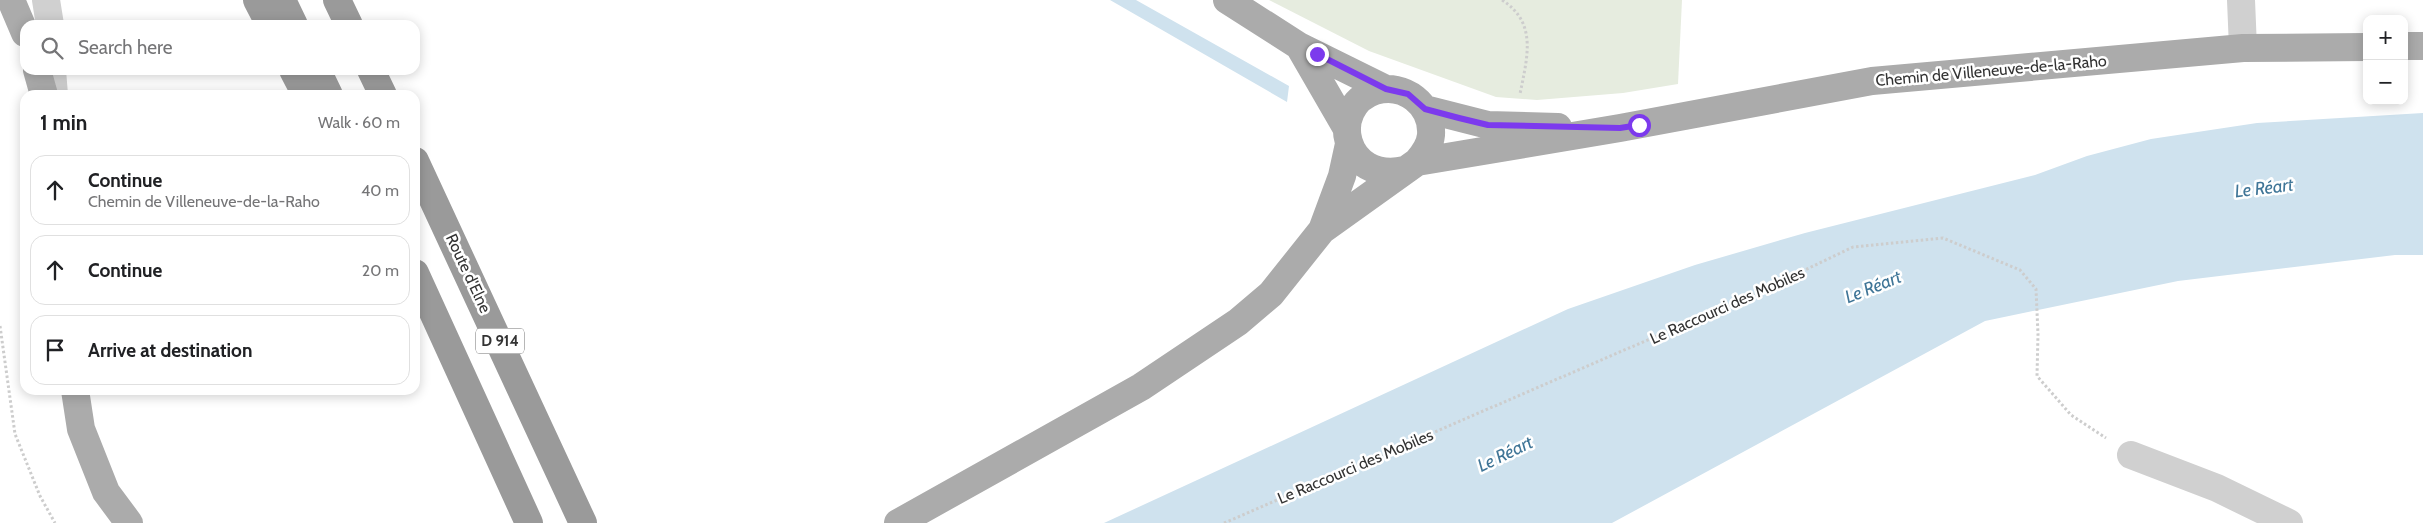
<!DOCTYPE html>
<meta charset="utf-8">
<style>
:root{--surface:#fff;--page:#f6f6f6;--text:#202124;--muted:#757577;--line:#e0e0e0}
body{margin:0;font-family:Cabin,sans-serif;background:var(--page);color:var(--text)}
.controls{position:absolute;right:15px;top:15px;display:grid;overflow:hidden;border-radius:10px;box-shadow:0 2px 12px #0003}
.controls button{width:45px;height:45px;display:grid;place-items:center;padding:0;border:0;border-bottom:1px solid var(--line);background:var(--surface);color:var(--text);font:25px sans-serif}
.stop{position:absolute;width:15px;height:15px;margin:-11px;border:4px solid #7c3aed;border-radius:50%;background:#fff}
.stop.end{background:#7c3aed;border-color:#fff;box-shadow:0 1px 5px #0008}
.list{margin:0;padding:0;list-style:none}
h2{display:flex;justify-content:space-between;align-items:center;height:65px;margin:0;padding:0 20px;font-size:21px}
h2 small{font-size:16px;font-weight:400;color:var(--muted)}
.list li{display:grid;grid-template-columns:32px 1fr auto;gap:15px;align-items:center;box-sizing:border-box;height:70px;margin:0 10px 10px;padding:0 10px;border:1px solid var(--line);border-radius:15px}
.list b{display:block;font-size:19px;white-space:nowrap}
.list p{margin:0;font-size:16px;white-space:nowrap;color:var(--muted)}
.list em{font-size:16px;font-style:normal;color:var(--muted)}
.icon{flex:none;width:28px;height:28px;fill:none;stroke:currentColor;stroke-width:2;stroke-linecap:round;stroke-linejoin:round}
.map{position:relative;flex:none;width:2423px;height:523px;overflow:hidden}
.search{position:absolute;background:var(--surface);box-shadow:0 2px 12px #0003;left:20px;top:20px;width:400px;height:55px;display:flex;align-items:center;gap:12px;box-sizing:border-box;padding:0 18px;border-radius:15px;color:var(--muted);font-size:19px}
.panel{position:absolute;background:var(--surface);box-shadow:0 2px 12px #0003;left:20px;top:90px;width:400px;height:305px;border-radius:15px}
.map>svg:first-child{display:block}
</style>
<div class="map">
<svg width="2423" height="523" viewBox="0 0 2423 523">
<rect width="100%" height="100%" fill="#fff"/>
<path fill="#e6ecdf" d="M1269,0H1682L1678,84L1623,93L1537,100L1496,97L1369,51Z"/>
<path fill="#cfe2ee" d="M1110,0H1136L1289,86L1287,102Z
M2423,113V255H2395L2178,281L1985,321L1612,523H1104L1568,309L1695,265L1805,233L2035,175L2087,156L2151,139L2257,123Z"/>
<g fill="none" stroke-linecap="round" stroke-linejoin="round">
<path stroke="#cdcdcd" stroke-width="3" stroke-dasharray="2.5 2.5" stroke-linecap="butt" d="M1502,0C1538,23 1527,58 1520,94
M0,326L15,434L40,496L55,523
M1224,523L1761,291L1853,247L1943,238L2020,270L2036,289L2038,334L2037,376L2071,415L2106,438"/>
<path stroke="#d0d0d0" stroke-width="28" d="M46,0L50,25
M2241,0L2243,48
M52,70L54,95
M2131,455L2217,488L2289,523"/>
<path stroke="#ababab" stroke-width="28" d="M11,0L25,33
M1227,0L1299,46L1386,89
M1299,46L1347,129
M2404,46H2423
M37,70L44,95
M1425,109L1488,125L1558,127
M1417,162L1620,128L1872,81L2243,48L2367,47
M1322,230L1342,176L1349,144
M75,390L81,429L106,492L129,523
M898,523L1141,387L1238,322L1271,294L1322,230L1417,162C1424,154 1430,146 1431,135C1433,105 1404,82 1375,91C1327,107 1343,184 1405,170"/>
<path stroke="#9a9a9a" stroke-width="28" d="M257,0L270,25
M282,0L294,25
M337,0L349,25
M293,70L306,95
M317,70L329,95
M371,70L383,95
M415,161L583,523
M415,273L529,523"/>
</g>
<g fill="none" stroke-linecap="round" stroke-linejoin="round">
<path stroke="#7c3aed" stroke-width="6" d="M1317,54L1386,89L1408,94L1425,109L1459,118L1488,125L1620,128L1639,125"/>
</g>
<g text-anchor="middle" stroke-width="5" stroke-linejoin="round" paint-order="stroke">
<rect fill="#fff" stroke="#707070" stroke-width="1" x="476" y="328.5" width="48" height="25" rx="4"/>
<g font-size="15" font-weight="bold" fill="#333">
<text x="500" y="346">D 914</text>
</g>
<g font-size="16" fill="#333" stroke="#fff">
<text transform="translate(1991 70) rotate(-5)" y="6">Chemin de Villeneuve-de-la-Raho</text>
<text transform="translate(469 273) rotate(65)" y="6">Route d'Elne</text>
<text transform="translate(1727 305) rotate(-24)" y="6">Le Raccourci des Mobiles</text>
<text transform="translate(1355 466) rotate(-23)" y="6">Le Raccourci des Mobiles</text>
</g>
<g font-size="18" font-style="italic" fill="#3f7597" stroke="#fff">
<text transform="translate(2264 188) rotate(-7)" y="6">Le Réart</text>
<text transform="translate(1873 287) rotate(-22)" y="6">Le Réart</text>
<text transform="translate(1505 454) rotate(-26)" y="6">Le Réart</text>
</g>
</g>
</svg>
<div class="controls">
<button>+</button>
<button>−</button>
</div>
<div class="stop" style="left:1639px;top:125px"></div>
<div class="stop end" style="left:1317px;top:54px"></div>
<div class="search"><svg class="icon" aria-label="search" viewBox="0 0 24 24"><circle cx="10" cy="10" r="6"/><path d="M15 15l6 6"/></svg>Search here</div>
<section class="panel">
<h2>1 min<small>Walk · 60 m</small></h2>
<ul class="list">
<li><svg class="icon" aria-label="ahead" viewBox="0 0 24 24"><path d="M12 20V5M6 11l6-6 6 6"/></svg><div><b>Continue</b><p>Chemin de Villeneuve-de-la-Raho</p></div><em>40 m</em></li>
<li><svg class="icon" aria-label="ahead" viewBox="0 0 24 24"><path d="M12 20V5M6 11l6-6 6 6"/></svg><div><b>Continue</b></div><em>20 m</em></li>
<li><svg class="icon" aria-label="arrive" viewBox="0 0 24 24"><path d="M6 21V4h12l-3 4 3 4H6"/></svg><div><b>Arrive at destination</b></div></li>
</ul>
</section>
</div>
